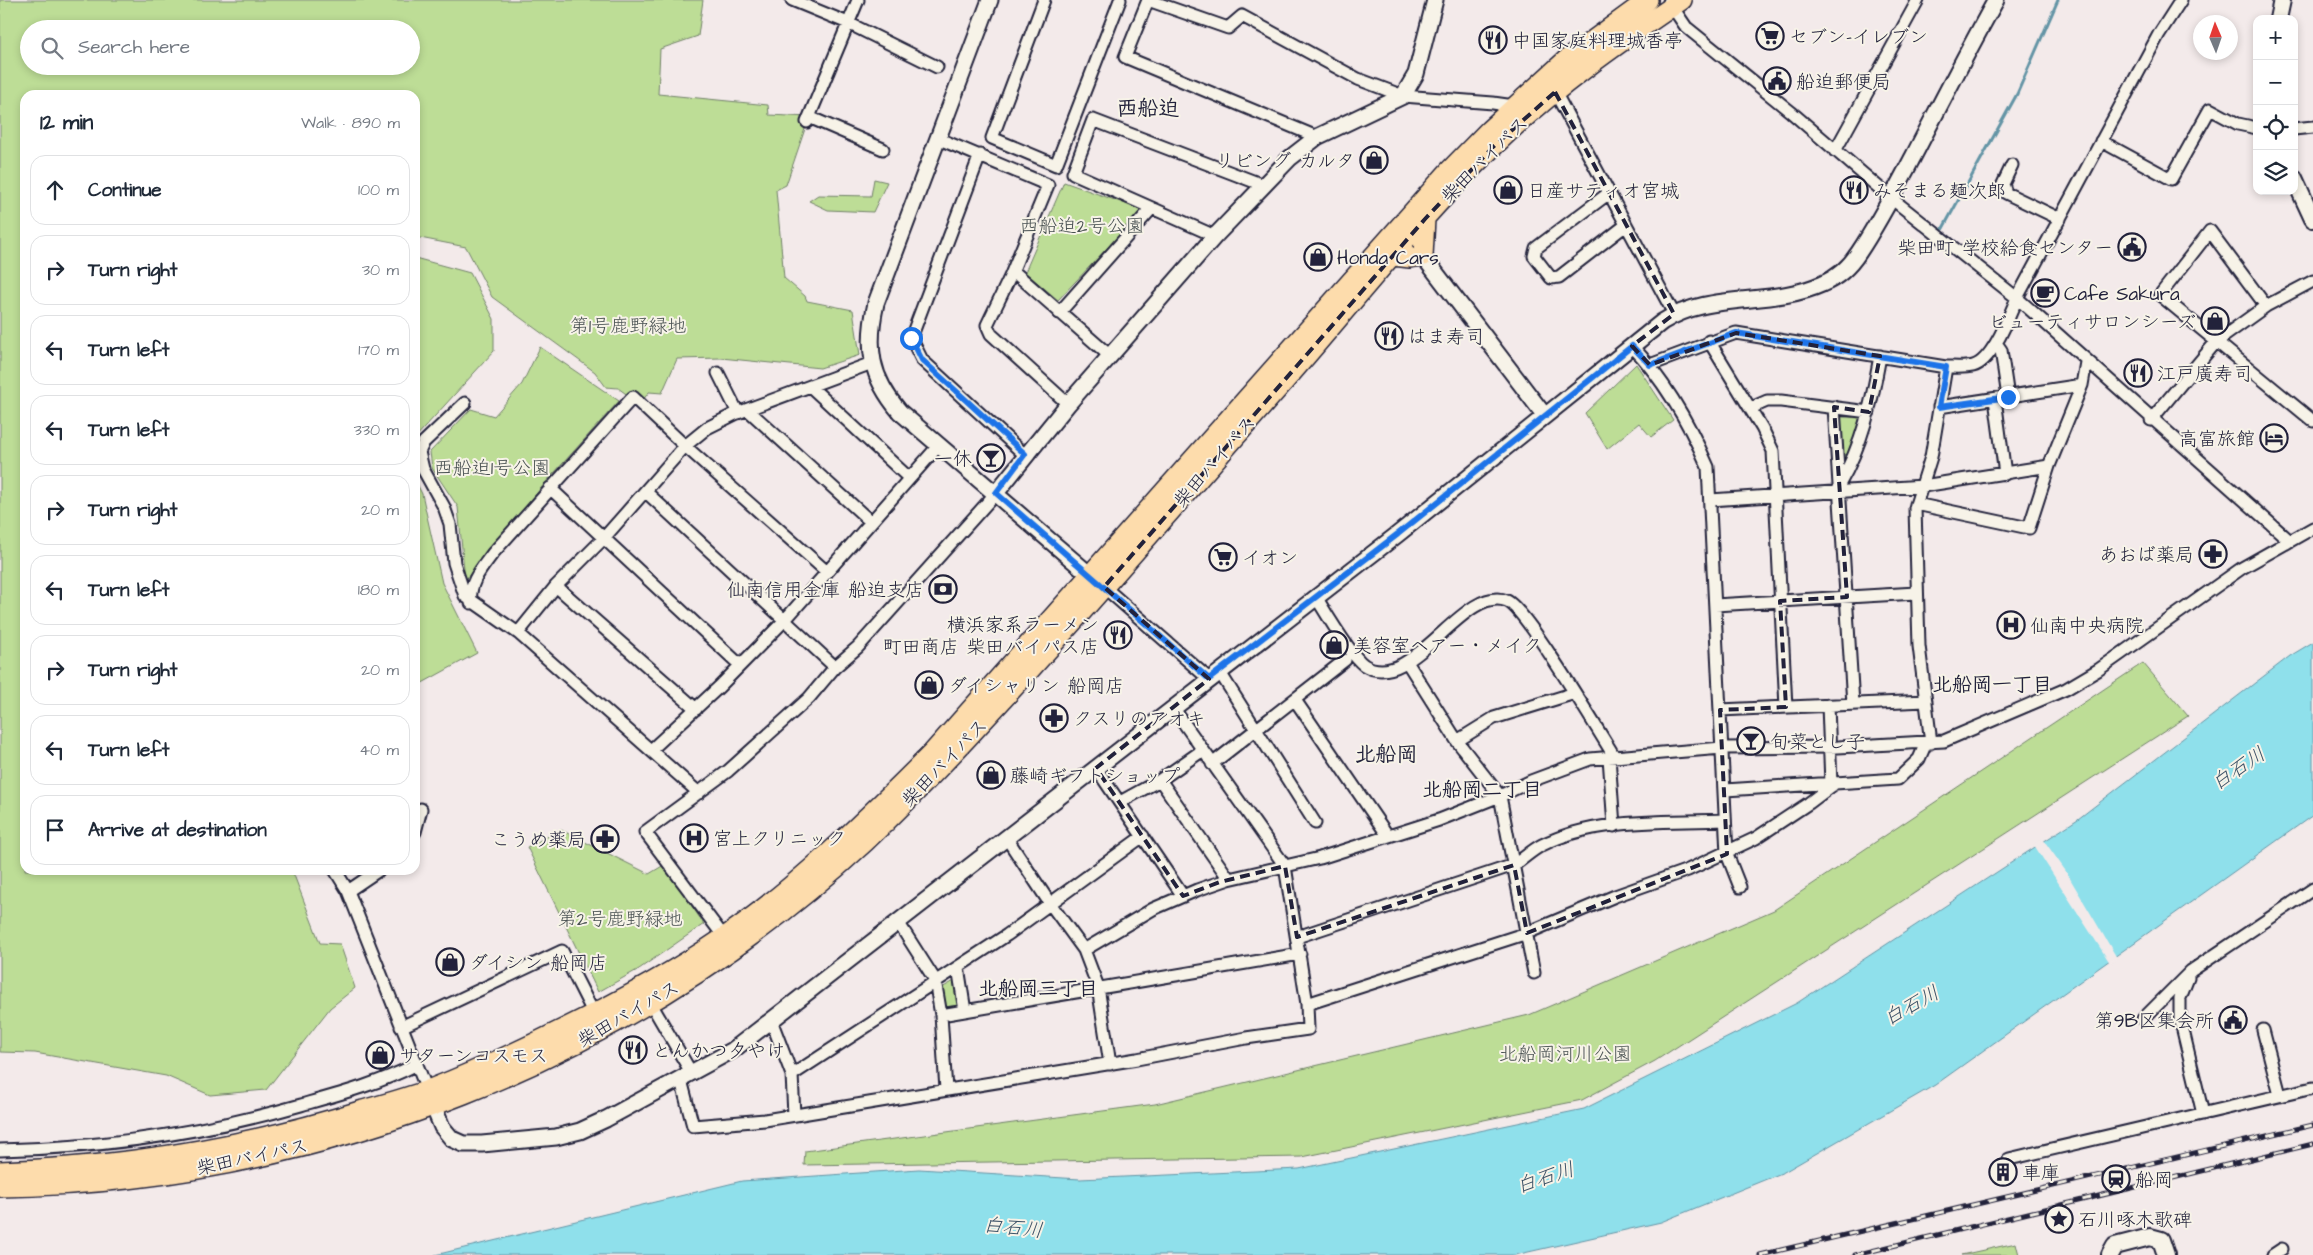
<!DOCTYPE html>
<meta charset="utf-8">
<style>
:root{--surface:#fff;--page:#f6f6f7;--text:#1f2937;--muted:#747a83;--line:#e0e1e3}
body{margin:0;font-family:"Architects Daughter","Klee One",sans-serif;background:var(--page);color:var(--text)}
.controls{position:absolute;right:15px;top:15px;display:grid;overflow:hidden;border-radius:10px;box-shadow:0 2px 8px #0003}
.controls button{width:45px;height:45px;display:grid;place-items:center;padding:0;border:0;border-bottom:1px solid var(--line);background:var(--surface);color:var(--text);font:25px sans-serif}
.compass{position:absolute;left:2193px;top:15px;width:45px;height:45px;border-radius:50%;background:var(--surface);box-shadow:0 2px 8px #0003;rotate:358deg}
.stop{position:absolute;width:15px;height:15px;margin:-11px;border:4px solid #1a73e8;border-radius:50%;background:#fff}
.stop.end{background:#1a73e8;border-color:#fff;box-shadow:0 1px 5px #0008}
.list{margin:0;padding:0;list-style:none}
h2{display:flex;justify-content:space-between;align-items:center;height:65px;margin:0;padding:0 20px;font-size:21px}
h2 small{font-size:16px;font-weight:400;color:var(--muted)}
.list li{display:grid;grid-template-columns:32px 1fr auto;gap:15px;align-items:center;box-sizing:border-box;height:70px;margin:0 10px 10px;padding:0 10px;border:1px solid var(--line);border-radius:15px}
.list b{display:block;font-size:19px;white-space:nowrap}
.list em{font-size:16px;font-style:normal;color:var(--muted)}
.icon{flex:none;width:28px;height:28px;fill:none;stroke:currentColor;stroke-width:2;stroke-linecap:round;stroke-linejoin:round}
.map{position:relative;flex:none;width:2313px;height:1255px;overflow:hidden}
.search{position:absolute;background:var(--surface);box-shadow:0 2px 8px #0003;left:20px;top:20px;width:400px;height:55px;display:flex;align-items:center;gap:12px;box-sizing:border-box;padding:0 18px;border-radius:28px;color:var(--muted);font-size:19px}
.panel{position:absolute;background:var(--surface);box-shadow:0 2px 8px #0003;left:20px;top:90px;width:400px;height:785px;border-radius:15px}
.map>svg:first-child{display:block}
</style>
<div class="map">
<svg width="2313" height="1255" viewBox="0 0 2313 1255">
<rect width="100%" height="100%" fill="#f3eaea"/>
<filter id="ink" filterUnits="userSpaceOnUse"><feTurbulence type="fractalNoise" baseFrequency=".02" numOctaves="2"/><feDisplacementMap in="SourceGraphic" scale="10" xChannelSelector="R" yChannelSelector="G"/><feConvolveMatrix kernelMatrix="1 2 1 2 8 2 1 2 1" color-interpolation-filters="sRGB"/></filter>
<g filter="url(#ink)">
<path fill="#bddd96" stroke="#708068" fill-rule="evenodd" d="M0,0H703L698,36L660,49L658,94L768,105L769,115L809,117L786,185L776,190L784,278L805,296L807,301L853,310L860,355L820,368L721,358L677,359L662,393L649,392L640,404L618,388L606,387L595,372L492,297L466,247L415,237V95H25V870H292L320,943L340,944L355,988L330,1008L266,1090L210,1095L166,1076L35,1053L0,1052ZM29,29H411V66H29Z
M874,179L887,182L873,212L828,210L809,201L818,195L871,196Z
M1064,182L1143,210L1058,300L1025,272Z
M415,258L470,273L494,319V351L415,438Z
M540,347L619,401L546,482L465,580L458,507L432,468L430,452L471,409L494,416L522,384Z
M1636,364L1673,420L1651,437L1639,423L1607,449L1585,413Z
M1841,417L1863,418L1848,465L1843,463Z
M415,480L422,494L442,583L477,653L415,687Z
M2143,663L2188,716L1655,1061L1582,1100L1302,1157L804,1165L805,1151L1155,1104L1529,1015L1774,910Z
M561,830L649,874L664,865L704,924L639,969L598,992L527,847Z
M956,980L963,1008L945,1011L940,989Z
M2016,1243L2019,1255H1961Z"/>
<path fill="#8fe0eb" stroke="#6394a5" d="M2313,642V815L1935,1085L1784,1172L1661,1222L1515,1255H435L742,1181L919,1169L1080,1179L1299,1169L1584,1109L1797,1003L2078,819L2290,656Z"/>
<path fill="#f3eaea" d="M2043,839L2065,870L2117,958L2110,963L2034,845Z"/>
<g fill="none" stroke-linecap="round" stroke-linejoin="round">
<path stroke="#6394a5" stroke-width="3" d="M1942,230L2017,94L2058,0"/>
<g stroke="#22223b" stroke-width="15">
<path id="minor" d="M792,0L848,23L937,67
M1044,0L992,138L1056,165L1120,0
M1669,2L1686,27L1791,112L1891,198L2017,298L2290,541
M1555,92L1674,314
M809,117L883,149
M807,122L858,0
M2294,129L2313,127
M1317,137L1125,57L1148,0L1228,28L1242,16L1358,79L1403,96L1493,103L1514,106
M937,138L1048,185L1010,277L987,325L991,334L1068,404
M2101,141L2171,179L2210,109L2238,124L2257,128
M1835,151L1918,0
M980,155L911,338L922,360L1025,455
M2012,165L2003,184L2006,193L2060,219
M1609,193L1536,248L1534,256L1551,278L1559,277L1626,225
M1215,236L1073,173L1093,120L1263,185
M1013,271L1110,356
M2266,306L2210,231L2160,295L2313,421
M1059,313L1152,208
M1709,341L1762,428L1773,451L1786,707
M1996,343L2001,350L2008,397
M1632,346C1665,381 1689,423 1708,467L1727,854L1740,887
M1650,365L1736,333L1946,367C1954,367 1965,368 1973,366C1993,361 2009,316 2017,298L2159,34L2181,0
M718,373L738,413
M811,387L909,478
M1995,399L2005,474
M465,403L424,442L419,452L423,469L444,507L450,524L454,563L465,596L518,633L699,793
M1834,407L1839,485
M1939,407L2082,385
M1751,408L1767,401H1781L1869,412
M748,410L871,522
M2151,420L2216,342L2266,306L2313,281
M550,488L740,665
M646,492L835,667
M1710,500L1923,486L2049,466L2082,385L2086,362
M1916,504L2029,528L2049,466
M556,586L696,709
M1104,587L1209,679
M1316,597C1326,613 1351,656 1364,665C1412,695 1463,583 1507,601C1525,608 1599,732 1614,756
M471,603C468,583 482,568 493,553L633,397L685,446L827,572
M1715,605L1916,593
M518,633L556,586L603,539L685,446L707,428L735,414L872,363
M1407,662L1457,741L1500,796L1534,973
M1219,671L1315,823
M1295,700L1388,836
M1853,704L1839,485C1863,444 1872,401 1880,356
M1828,705L1831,784
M1174,709L1285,866L1307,1004L1527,933L1615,896L1688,870L1756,838L1809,803L1834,784
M1720,710L1926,701
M1457,741L1494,718L1575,693
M1931,743L1919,646L1915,508L1931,457L1946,367
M651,750L719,687L784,621L939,445
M1609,757L1614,826
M1212,764L1345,660
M1096,768L1183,896
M1160,780L1229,879
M1725,790L1898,779L1919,759L1926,743
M1120,802L1160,780L1203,750
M415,832L421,809
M1006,837L1049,902L1084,950L1098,987L1110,1064
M335,870L348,891L427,1090
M348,891L379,870
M898,922L935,980L941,1015L946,1090
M724,937L645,832L728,771L809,698L835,667L858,647L996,493
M1297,937L1514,865C1523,859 1532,850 1542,845C1598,817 1666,823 1725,820
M1084,950L1153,909L1197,890L1229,879L1320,858L1439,820L1500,796L1531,781L1590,759L1722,748L1838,747L1944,741L2066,689L2098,670L2242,568L2313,528
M958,967L965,1011
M2188,978L2180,998V1018L2203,1114
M650,1002L692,1074
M941,1015L1300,954
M2143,1019L2191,971L2313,889
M771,1020L792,1075L1007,935L1143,836
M401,1027L562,951L594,1014
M2263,1030L2280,1095
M792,1075L794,1115
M681,1080L693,1126L765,1120L1137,1059L1246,1038L1308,1029L1307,1004
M0,1150C102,1148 203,1133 301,1105C340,1094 378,1084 415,1065
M2009,1159L2313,1088
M2273,1255L2282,1249"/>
</g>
<g stroke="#22223b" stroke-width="19">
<path id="tertiary" d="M990,0L876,303C866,347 870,377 900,412L1097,581
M1423,256L1545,416
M996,493L1068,404L1215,236L1290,158L1317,137L1403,96L1416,74L1435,0
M429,1096L442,1127L452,1139L463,1144H482L556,1137L580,1131L606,1119L733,1050L1398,534L1662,322C1710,291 1771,307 1822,284C1837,278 1850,266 1859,252C1879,222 1896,189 1913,157C1940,105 1967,52 1996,0"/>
</g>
<g stroke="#22223b" stroke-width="20">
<path id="secondary" d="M2278,19L2282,0
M2294,178L2313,219
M2110,1255L2115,1246L2150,1237L2161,1240L2166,1255"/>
</g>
<g stroke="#22223b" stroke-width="22">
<path id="trunk" d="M1393,256L1410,258L1423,256L1425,219
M0,1171C123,1167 245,1147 363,1110C384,1104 407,1098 428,1090C474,1072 519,1051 563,1029C618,1002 672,973 723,938C800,885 866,819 932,753L1448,172L1489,130L1566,60L1648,0
M0,1187C317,1183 632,1058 865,842C922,788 975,730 1028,672C1114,577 1198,479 1283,383C1353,303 1419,218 1496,144C1553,89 1617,44 1682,0"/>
</g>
<use href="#minor" stroke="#f7f3e8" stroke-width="11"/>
<use href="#tertiary" stroke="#f7f3e8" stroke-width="15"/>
<use href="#secondary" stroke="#f7f3e8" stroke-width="16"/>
<use href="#trunk" stroke="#fddcac" stroke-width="19"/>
<g stroke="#22223b" stroke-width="5">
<path id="rail" d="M1760,1255L2313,1125
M1855,1255L2313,1144"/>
</g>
<use href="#rail" stroke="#f7f3e8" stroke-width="3" stroke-dasharray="9" stroke-linecap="butt"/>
</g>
</g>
<g fill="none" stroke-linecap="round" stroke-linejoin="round" filter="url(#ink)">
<path stroke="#1a73e8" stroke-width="6" d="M911,338L922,360L1025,454L996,493L1209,679L1398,534L1632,346L1650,365L1736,333L1946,367L1939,407L2008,397"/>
</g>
<path fill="none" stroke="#22223b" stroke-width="4" stroke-dasharray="10 6" stroke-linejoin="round" d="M1555,92L1674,314L1632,346L1650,365L1736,333L1880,356L1869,412L1834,407L1847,597L1780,601L1786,707L1720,710L1727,854L1527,933L1514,865L1297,937L1285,866L1220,882L1183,896L1096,768L1209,679L1104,587L1425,219L1493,147Z"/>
<defs>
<g id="supermarket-ring" transform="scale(1.4375)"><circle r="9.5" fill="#f7f3e8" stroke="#22223b" stroke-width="1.5"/><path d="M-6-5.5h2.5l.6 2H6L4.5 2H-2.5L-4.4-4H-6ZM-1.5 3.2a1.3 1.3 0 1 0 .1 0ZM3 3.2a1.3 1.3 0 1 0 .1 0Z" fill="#22223b"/></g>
<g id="restaurant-ring" transform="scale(1.4375)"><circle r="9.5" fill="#f7f3e8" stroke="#22223b" stroke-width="1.5"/><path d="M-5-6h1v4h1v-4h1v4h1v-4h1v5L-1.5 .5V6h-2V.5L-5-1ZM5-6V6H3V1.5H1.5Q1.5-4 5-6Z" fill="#22223b"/></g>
<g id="civic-ring" transform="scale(1.4375)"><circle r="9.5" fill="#f7f3e8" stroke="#22223b" stroke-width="1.5"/><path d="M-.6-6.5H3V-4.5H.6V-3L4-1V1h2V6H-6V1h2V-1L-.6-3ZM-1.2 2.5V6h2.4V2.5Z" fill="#22223b"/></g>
<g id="shop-ring" transform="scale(1.4375)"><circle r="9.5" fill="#f7f3e8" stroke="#22223b" stroke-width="1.5"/><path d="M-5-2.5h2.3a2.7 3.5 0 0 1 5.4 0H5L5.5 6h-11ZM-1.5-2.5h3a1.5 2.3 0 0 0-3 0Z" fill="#22223b"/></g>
<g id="cafe-ring" transform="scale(1.4375)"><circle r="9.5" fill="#f7f3e8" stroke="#22223b" stroke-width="1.5"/><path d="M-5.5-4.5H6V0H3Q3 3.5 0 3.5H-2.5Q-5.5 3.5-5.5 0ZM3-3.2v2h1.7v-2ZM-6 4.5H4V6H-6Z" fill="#22223b"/></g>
<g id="hotel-ring" transform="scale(1.4375)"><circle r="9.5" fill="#f7f3e8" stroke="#22223b" stroke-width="1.5"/><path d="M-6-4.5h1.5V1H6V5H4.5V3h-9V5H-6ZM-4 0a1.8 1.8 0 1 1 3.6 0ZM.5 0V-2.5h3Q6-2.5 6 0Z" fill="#22223b"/></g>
<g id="bar-ring" transform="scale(1.4375)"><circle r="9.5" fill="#f7f3e8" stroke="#22223b" stroke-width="1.5"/><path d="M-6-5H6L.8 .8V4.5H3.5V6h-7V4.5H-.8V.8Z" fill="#22223b"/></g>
<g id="pharmacy-ring" transform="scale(1.4375)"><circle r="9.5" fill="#f7f3e8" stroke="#22223b" stroke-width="1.5"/><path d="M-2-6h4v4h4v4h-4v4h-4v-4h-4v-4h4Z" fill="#22223b"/></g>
<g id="bank-ring" transform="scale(1.4375)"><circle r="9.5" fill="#f7f3e8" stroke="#22223b" stroke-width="1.5"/><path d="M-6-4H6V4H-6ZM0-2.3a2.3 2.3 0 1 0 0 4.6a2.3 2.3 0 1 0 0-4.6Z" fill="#22223b"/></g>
<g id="hospital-ring" transform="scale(1.4375)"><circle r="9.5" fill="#f7f3e8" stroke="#22223b" stroke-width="1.5"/><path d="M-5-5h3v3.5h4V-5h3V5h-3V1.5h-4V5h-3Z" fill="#22223b"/></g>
<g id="building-ring" transform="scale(1.4375)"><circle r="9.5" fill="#f7f3e8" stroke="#22223b" stroke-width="1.5"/><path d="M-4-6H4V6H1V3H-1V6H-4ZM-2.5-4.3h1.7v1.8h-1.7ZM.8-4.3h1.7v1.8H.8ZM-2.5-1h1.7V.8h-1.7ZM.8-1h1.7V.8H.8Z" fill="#22223b"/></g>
<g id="station-ring" transform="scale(1.4375)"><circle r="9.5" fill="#f7f3e8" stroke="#22223b" stroke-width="1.5"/><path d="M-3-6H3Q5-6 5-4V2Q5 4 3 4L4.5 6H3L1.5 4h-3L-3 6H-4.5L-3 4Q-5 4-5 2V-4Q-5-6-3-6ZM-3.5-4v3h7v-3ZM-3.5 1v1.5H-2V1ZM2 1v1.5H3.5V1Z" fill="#22223b"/></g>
<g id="sight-ring" transform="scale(1.4375)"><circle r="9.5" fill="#f7f3e8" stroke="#22223b" stroke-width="1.5"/><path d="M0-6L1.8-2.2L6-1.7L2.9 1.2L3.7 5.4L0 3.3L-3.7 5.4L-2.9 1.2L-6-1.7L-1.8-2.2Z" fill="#22223b"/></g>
</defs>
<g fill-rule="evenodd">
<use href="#supermarket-ring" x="1770" y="36"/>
<use href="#restaurant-ring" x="1493" y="40"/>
<use href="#civic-ring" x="1777" y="81"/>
<use href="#shop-ring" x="1374" y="160"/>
<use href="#shop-ring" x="1508" y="190"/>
<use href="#restaurant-ring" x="1854" y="190"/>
<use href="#civic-ring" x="2132" y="247"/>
<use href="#shop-ring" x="1318" y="257"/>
<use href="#cafe-ring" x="2045" y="293"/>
<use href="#shop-ring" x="2215" y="321"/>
<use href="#restaurant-ring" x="1389" y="336"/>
<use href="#restaurant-ring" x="2138" y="373"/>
<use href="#hotel-ring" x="2274" y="438"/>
<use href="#bar-ring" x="991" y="458"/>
<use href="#pharmacy-ring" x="2213" y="554"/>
<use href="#supermarket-ring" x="1223" y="557"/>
<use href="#bank-ring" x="943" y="589"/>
<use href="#hospital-ring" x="2011" y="625"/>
<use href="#restaurant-ring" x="1118" y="635"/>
<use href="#shop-ring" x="1334" y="645"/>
<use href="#shop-ring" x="929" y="685"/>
<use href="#pharmacy-ring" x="1054" y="718"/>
<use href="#bar-ring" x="1751" y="741"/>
<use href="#shop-ring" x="991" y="775"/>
<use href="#hospital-ring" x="694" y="838"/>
<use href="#pharmacy-ring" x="605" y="839"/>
<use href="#shop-ring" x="450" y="962"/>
<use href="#civic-ring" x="2233" y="1020"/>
<use href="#restaurant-ring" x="633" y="1050"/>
<use href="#shop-ring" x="380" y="1055"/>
<use href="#building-ring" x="2003" y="1172"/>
<use href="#station-ring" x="2116" y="1179"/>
<use href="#sight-ring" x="2059" y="1219"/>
</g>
<g text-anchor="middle" stroke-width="4" stroke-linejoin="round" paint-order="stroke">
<g font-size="19" fill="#22223b" stroke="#f7f3e8" text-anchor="start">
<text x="1789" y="43">セブン-イレブン</text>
<text x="1512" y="47">中国家庭料理城香亭</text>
<text x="1796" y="88">船迫郵便局</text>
<text x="1355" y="167" text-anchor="end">リビング カルタ</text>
<text x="1527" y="197">日産サティオ宮城</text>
<text x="1873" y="197">みそまる麺次郎</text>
<text x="2113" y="254" text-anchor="end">柴田町 学校給食センター</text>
<text x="1337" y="264">Honda Cars</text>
<text x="2064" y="300">Cafe Sakura</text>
<text x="2196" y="328" text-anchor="end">ビューティサロンシーズ</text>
<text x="1408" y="343">はま寿司</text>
<text x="2157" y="380">江戸廣寿司</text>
<text x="2255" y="445" text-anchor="end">高富旅館</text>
<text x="972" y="465" text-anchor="end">一休</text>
<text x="2194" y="561" text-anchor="end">あおば薬局</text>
<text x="1242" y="564">イオン</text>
<text x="924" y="596" text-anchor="end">仙南信用金庫 船迫支店</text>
<text x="1099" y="631" text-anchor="end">横浜家系ラーメン<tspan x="1099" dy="22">町田商店 柴田バイパス店</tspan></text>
<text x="2030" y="632">仙南中央病院</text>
<text x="1353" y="652">美容室ヘアー・メイク</text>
<text x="948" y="692">ダイシャリン 船岡店</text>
<text x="1073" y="725">クスリのアオキ</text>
<text x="1770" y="748">旬菜とし子</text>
<text x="1010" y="782">藤崎ギフトショップ</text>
<text x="713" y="845">宮上クリニック</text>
<text x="586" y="846" text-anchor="end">こうめ薬局</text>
<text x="469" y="969">ダイシン 船岡店</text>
<text x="2214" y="1027" text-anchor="end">第9B区集会所</text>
<text x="652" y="1057">とんかつ夕やけ</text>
<text x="399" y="1062">サターンコスモス</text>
<text x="2022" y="1179">車庫</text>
<text x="2135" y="1186">船岡</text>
<text x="2078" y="1226">石川啄木歌碑</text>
</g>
<g font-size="19" fill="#22223b" stroke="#f7f3e8">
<text transform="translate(1484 159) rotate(-45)" y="7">柴田バイパス</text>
<text transform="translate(1214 461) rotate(-49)" y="7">柴田バイパス</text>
<text transform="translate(944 762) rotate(-46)" y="7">柴田バイパス</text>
<text transform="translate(628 1013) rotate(-30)" y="7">柴田バイパス</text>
<text transform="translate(252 1156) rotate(-12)" y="7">柴田バイパス</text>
</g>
<g font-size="19" fill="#495152" stroke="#f7f3e8">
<text x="1082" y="232">西船迫2号公園</text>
<text x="628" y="332">第1号鹿野緑地</text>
<text x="492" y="474">西船迫1号公園</text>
<text x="620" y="925">第2号鹿野緑地</text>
<text x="1565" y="1060">北船岡河川公園</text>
</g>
<g font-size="20" font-weight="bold" fill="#22223b" stroke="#f7f3e8">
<text x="1992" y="691">北船岡一丁目</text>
<text x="1482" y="796">北船岡二丁目</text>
<text x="1038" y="995">北船岡三丁目</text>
</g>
<g font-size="20" font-style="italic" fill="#3d5267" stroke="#f7f3e8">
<text transform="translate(2238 768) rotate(-34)" y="7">白石川</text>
<text transform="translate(1911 1005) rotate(-29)" y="7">白石川</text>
<text transform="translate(1545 1177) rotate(-18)" y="7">白石川</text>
<text transform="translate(1013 1227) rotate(6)" y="7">白石川</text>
</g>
<g font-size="21" font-weight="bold" fill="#22223b" stroke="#f7f3e8">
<text x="1148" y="115">西船迫</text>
<text x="1386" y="761">北船岡</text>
</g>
</g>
</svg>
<div class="controls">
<button>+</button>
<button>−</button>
<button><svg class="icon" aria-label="locate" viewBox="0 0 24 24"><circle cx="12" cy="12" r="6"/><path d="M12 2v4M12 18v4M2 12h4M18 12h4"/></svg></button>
<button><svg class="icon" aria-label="layers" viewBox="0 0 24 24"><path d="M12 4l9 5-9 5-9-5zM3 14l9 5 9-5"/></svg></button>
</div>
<svg class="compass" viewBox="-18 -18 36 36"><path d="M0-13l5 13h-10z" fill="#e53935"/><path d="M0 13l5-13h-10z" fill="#747a83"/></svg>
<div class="stop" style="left:911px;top:338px"></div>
<div class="stop end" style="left:2008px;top:397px"></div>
<div class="search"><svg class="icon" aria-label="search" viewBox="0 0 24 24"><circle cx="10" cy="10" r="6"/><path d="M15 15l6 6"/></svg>Search here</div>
<section class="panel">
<h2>12 min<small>Walk · 890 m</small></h2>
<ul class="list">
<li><svg class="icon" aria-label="ahead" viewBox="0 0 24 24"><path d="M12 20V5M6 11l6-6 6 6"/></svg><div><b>Continue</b></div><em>100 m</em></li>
<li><svg class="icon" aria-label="right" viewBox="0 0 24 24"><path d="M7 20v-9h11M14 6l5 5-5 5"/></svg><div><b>Turn right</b></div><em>30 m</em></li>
<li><svg class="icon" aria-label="left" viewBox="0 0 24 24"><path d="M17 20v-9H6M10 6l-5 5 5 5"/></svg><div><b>Turn left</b></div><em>170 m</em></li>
<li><svg class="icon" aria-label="left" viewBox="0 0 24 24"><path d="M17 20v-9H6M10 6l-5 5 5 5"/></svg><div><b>Turn left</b></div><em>330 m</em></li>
<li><svg class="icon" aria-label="right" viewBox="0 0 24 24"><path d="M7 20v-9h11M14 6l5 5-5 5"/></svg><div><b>Turn right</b></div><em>20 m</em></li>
<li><svg class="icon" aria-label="left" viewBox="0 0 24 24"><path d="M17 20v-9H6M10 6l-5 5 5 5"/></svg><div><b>Turn left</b></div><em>180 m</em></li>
<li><svg class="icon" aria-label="right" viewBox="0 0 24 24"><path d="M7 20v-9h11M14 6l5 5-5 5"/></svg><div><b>Turn right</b></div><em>20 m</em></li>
<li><svg class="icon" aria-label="left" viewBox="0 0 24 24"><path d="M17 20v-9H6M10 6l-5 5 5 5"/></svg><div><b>Turn left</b></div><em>40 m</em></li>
<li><svg class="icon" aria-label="arrive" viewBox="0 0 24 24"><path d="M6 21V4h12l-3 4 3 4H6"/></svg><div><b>Arrive at destination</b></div></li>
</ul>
</section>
</div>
